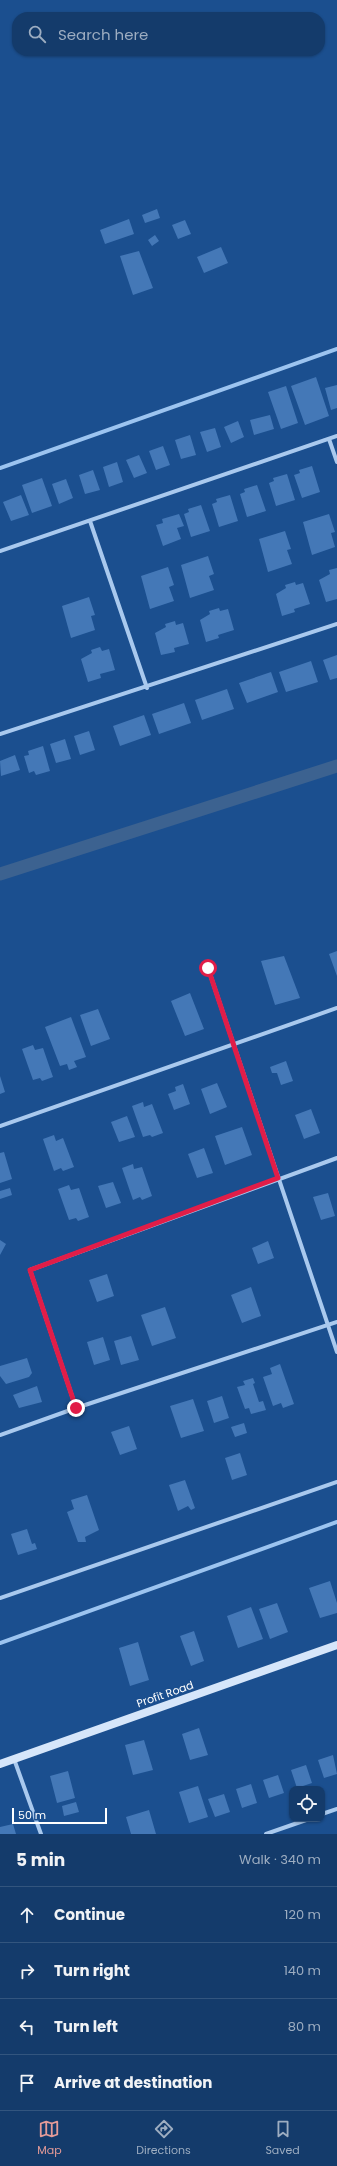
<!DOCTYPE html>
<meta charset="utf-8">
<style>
:root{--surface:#143b6b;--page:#1d4271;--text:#f1f3f6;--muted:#9dadc1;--line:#33557e;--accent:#e69b98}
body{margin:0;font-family:Poppins,sans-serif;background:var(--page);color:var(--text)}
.controls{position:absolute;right:12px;bottom:12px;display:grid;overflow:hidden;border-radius:8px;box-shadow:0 1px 3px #0004}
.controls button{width:36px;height:36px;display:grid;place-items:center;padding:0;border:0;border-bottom:1px solid var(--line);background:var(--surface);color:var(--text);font:20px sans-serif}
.scale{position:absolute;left:12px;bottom:10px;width:95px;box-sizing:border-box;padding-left:4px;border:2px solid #fff;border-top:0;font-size:11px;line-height:14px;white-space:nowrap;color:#fff;-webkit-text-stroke:3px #1b4f8f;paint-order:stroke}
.stop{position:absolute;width:12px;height:12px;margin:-9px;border:3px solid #e11d48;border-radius:50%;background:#fff}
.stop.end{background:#e11d48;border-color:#fff;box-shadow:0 1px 4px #0008}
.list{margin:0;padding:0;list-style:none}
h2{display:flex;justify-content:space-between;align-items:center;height:52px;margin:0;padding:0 16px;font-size:17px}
h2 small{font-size:13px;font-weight:400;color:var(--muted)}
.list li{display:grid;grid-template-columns:26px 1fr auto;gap:12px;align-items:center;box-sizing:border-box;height:56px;padding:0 16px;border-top:1px solid var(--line)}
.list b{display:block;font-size:15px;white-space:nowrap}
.list em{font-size:13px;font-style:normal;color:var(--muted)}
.icon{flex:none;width:22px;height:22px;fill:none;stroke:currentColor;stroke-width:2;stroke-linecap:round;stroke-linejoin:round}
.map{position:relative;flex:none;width:337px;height:1834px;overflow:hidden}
.search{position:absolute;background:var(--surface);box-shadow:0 1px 3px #0004;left:12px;right:12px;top:12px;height:44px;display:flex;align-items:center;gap:10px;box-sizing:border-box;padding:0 14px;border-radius:16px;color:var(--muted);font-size:15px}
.sheet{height:276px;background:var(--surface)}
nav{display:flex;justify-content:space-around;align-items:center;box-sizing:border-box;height:56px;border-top:1px solid var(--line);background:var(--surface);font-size:11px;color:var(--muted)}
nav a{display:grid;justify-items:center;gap:2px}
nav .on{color:var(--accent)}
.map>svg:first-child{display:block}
</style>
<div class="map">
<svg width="337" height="1834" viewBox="0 0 337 1834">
<rect width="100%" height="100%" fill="#1b4f8f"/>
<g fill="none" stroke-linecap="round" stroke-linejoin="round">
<path stroke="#9cc4f0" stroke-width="4" d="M0,468L337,349
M0,1643L337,1522"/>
<path stroke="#3c6290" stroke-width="13" d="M0,874L337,766"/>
</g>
<path fill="#4478b7" d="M157,209L160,218L145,223L142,215Z
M129,219L134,234L105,244L100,230Z
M185,220L191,234L178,239L172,225Z
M155,235L159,241L152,246L148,240Z
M221,247L228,263L204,273L197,257Z
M139,251L153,288L133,295L120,256Z
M316,377L329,416L305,425L291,386Z
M337,385V408L331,410L325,388Z
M286,386L298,423L281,429L268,392Z
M270,415L274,429L254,435L250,420Z
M238,421L244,437L231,443L224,427Z
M215,428L221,447L207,452L200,432Z
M190,435L196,455L181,459L175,440Z
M163,446L170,465L156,470L149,451Z
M139,455L147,473L134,478L126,460Z
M117,462L123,482L109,487L103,467Z
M312,466L320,492L302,498L294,475L300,473L299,470Z
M93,470L100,490L85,494L79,475Z
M287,474L295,500L276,506L269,483L274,481L273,478Z
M42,478L52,506L32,513L22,485Z
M66,479L73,498L59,504L52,484Z
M257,485L266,511L247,517L240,494L245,492L244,489Z
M21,495L29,515L11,521L3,502Z
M230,495L238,521L219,527L212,504L217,502L216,499Z
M201,505L210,531L191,537L184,514L189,512L188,509Z
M179,514L184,526L177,528L181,539L163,546L156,525L163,523L162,519Z
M329,514L335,532L331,533L335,547L312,555L303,522Z
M285,531L291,549L287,550L292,564L268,572L259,539Z
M208,556L214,574L209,576L214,590L190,598L181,565Z
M168,567L174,585L169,587L174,601L150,609L141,576Z
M337,568V599L326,602L319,580L330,574L329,570Z
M295,582L296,585L303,583L310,604L294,609L295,612L282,616L276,594L286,588L285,585Z
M89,597L95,615L91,616L95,630L71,638L62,606Z
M219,608L220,611L228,609L234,630L218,635L219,638L206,642L200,620L210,614L209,611Z
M175,621L176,625L183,623L189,644L174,648L175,652L161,655L155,633L166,627L165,624Z
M100,647L102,651L109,649L115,670L100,674L101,678L88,682L81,659L92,653L91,650Z
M337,655V678L330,680L323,660Z
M311,661L318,682L286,692L279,672Z
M271,672L278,692L247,703L239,683Z
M227,689L234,709L202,720L195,700Z
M184,703L191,723L159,734L152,714Z
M144,715L151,735L120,746L113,726Z
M89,731L95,750L80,755L74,736Z
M65,739L71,759L56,763L50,744Z
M43,746L50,771L36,775L34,771L29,773L24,756L29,755L28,751Z
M15,755L20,770L1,776L0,761Z
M337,951V976L329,954Z
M284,956L300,998L275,1005L261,961Z
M190,993L204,1029L185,1036L171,1001Z
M98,1009L110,1039L91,1046L80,1015Z
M71,1017L86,1057L74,1061L77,1067L69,1070L67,1064L60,1066L45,1027Z
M33,1045L35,1050L43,1048L53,1077L42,1081L40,1078L33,1080L22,1049Z
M286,1061L293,1081L281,1085L277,1073H272L270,1067Z
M0,1076L5,1092L0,1094Z
M217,1083L227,1107L210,1114L201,1089Z
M183,1084L190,1104L174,1110L168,1094L176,1091L175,1087Z
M143,1102L144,1107L152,1104L163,1133L152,1137L150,1135L143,1137L132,1106Z
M311,1109L320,1133L304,1139L295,1115Z
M127,1116L135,1137L119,1142L111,1122Z
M242,1127L252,1155L225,1165L215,1136Z
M54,1135L56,1141L63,1138L74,1167L63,1171L61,1168L54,1171L43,1139Z
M204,1148L213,1173L197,1178L188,1154Z
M4,1152L12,1179L0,1183V1153Z
M133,1164L134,1169L142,1167L152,1196L142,1200L140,1197L133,1200L122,1168Z
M113,1182L121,1203L106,1208L98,1186Z
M69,1185L71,1190L79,1188L89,1217L78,1221L76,1218L69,1220L58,1189Z
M10,1188L12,1195L0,1199V1191Z
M328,1193L335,1216L321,1220L313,1197Z
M0,1240L6,1244L0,1255Z
M268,1241L274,1258L258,1264L252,1248Z
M107,1274L114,1296L97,1302L89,1280Z
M251,1287L261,1316L242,1323L231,1295Z
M165,1307L176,1338L152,1346L141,1315Z
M131,1336L139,1360L121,1365L114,1341Z
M103,1337L110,1360L94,1365L87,1342Z
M27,1358L32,1373L29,1377L6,1384L0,1376V1366Z
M280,1364L294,1404L283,1408L281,1403L273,1406L263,1377L272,1374L270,1368Z
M253,1378L255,1383L253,1384L259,1402L263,1401L266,1410L251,1414L249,1408L245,1409L237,1387L245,1385L243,1381Z
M37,1386L42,1402L19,1408L13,1395Z
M222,1396L229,1418L214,1423L207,1401Z
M193,1399L204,1431L181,1438L170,1406Z
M244,1423L247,1433L235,1437L231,1427Z
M129,1426L137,1449L120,1455L111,1432Z
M240,1453L247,1475L232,1480L225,1458Z
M185,1480L195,1508L191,1510L188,1506L178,1511L169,1485Z
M87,1495L99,1530L85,1537L86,1542H78L67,1512L74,1509L71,1500Z
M27,1529L32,1544L35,1543L37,1549L18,1555L11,1534Z
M330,1581L337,1603V1613L320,1618L309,1588Z
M277,1603L288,1632L270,1639L259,1609Z
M251,1607L263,1639L238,1648L227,1616Z
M194,1631L204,1661L191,1666L180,1636Z
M138,1642L149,1680L130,1686L119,1648Z
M199,1728L208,1755L190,1760L182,1734Z
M144,1740L153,1770L133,1775L125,1745Z
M333,1755L337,1774L324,1778L318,1760Z
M306,1765L312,1783L297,1788L291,1770Z
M68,1771L75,1798L57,1803L50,1776Z
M278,1775L284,1793L269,1798L263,1780Z
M251,1784L257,1803L242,1808L236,1789Z
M198,1786L208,1817L189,1823L179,1792Z
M224,1794L230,1812L215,1817L208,1799Z
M76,1802L79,1812L64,1816L62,1806Z
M149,1810L156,1834H131L126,1817Z
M13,1824L16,1834H0V1827Z"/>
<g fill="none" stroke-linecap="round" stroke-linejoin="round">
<path stroke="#a9c9ee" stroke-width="4" d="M329,439L337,462
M90,521L147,688
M0,551L337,436
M0,734L337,624
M208,968L337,1352
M0,1126L337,1008
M76,1408L30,1270L337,1158
M0,1435L76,1408L337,1322
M0,1598L337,1482
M14,1759L41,1834
M322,1814L337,1809
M266,1834L309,1819"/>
<path stroke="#d6e6fa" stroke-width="8" d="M0,1764L337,1645"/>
</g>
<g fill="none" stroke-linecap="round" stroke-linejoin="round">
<path stroke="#e11d48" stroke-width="5" d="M76,1408L30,1270L278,1178L208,968"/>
</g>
<g text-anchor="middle" stroke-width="3.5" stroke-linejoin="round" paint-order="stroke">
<g font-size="11" fill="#fff" stroke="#1b4f8f">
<text transform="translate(165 1694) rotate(-19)" y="4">Profit Road</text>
</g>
</g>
</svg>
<div class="controls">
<button><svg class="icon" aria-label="locate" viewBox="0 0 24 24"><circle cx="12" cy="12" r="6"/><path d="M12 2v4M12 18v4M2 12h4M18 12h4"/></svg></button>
</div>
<div class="scale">50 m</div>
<div class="stop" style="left:208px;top:968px"></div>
<div class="stop end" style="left:76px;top:1408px"></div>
<div class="search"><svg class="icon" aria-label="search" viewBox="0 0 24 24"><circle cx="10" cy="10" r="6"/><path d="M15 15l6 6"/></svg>Search here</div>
</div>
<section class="sheet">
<h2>5 min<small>Walk · 340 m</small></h2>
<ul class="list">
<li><svg class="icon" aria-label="ahead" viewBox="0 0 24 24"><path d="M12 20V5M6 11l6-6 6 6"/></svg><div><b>Continue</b></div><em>120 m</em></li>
<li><svg class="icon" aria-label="right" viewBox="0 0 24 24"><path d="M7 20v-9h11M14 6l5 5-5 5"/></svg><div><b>Turn right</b></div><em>140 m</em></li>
<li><svg class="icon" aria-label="left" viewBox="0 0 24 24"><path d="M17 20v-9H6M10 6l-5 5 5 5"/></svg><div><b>Turn left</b></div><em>80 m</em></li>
<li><svg class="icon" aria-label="arrive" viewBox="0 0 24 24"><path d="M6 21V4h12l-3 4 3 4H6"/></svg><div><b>Arrive at destination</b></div></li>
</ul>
</section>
<nav>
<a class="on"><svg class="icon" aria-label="map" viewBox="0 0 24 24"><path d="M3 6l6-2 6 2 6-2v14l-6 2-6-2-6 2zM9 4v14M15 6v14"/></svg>Map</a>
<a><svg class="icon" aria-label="directions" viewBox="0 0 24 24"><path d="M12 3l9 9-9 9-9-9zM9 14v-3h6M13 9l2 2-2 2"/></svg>Directions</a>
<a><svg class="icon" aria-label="saved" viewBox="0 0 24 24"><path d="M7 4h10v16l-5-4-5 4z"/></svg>Saved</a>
</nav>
